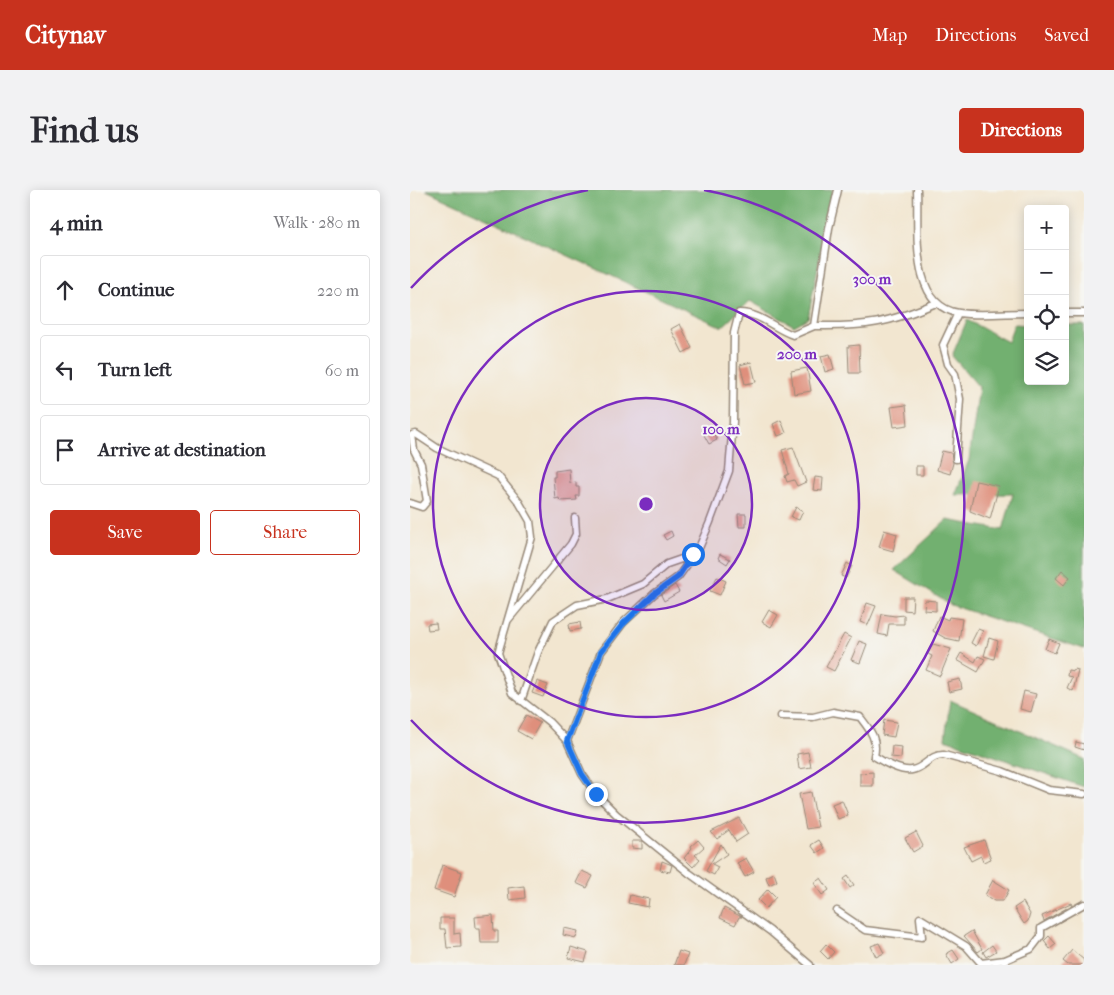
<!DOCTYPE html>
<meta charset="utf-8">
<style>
:root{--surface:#fff;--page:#f2f2f3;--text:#2b2b33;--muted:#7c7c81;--line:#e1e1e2;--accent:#c8321e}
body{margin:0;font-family:"IM FELL French Canon",serif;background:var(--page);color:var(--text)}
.controls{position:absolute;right:15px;top:15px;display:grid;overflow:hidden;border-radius:5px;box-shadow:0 2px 12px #0003}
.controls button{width:45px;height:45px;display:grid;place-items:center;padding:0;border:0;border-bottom:1px solid var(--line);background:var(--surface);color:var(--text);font:25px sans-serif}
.stop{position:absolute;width:15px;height:15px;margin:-11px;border:4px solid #1a73e8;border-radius:50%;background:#fff}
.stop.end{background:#1a73e8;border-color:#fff;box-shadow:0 1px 5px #0008}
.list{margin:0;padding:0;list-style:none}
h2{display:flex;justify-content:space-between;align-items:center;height:65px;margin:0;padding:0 20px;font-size:21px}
h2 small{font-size:16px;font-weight:400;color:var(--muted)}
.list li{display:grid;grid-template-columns:32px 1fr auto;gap:15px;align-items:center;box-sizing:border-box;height:70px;margin:0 10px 10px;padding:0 10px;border:1px solid var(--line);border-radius:5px}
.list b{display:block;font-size:19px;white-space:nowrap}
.list em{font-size:16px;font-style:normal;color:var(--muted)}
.actions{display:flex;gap:10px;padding:15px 20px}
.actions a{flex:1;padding:11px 0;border:1px solid var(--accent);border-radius:5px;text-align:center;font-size:18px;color:var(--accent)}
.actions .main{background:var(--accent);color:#fff}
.icon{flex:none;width:28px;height:28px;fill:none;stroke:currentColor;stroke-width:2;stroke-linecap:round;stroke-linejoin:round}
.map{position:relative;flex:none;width:674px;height:775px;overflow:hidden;border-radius:5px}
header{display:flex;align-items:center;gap:30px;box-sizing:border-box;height:70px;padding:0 25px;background:var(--accent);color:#fff}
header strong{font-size:24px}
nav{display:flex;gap:28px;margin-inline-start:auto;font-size:18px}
.intro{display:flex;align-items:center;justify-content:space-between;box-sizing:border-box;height:120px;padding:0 30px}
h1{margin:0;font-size:35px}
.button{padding:12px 22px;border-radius:5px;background:var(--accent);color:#fff;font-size:18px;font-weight:700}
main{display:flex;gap:30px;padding:0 30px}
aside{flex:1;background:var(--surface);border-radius:5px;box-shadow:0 2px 12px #0003}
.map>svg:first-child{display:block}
</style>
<header>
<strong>Citynav</strong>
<nav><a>Map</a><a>Directions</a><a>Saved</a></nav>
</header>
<div class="intro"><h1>Find us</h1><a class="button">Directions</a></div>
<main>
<aside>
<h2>4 min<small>Walk · 280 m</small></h2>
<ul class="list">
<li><svg class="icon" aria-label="ahead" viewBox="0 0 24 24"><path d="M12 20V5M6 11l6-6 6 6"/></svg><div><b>Continue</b></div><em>220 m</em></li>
<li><svg class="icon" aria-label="left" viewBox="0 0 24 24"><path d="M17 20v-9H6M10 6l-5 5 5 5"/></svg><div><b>Turn left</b></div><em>60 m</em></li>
<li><svg class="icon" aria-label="arrive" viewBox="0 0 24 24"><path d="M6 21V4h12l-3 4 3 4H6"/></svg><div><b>Arrive at destination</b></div></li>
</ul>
<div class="actions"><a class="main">Save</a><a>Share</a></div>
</aside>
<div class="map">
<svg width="674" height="775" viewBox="0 0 674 775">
<rect width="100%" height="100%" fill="#f6f6f2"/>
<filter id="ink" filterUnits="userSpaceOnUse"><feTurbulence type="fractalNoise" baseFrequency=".02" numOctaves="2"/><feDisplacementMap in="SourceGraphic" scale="10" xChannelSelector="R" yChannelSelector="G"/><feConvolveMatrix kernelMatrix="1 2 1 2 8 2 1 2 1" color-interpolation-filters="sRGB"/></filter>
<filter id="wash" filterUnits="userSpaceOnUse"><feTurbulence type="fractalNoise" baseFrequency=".0096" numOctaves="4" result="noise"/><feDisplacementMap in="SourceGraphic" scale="20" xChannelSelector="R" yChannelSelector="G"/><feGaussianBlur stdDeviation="1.12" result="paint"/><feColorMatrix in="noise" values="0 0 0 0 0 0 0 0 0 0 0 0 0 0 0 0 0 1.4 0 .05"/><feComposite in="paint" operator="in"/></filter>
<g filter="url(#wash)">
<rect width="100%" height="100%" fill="#f2e6d0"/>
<path fill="#72b070" stroke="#566d47" d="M16,0H423L398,128L384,136L340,111L312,137Z
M557,130L598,152L604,134L618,135V191H655V135H674V459L541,415L484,380L537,330L593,340L603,304L545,305L559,270L569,197L542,166Z
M540,510L674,569V597L535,549Z"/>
<g id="blocks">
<path fill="#df8f7b" d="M270,134L282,158L273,163L261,139Z
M449,155L450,183H439L438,156Z
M420,164L424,179L415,182L411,166Z
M341,172L346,192L335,194L330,175Z
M397,178L401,201L384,204L381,181Z
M496,215L498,235L484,237L481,217Z
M371,230L376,243L368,246L363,234Z
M302,241L307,250L299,254L294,245Z
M383,257L396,292L387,296L384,290L377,292L375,286L379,284L372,260Z
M532,261L541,263L543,273L540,284L527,280Z
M506,276H513V285H506Z
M159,279L160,293L166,292V297H169V306H166L167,310L150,311L149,308L145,309L143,287H145V281Z
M405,287L413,288L412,301L403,300Z
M566,291L589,296L580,329L560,321Z
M386,317L393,321L389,330L381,327Z
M328,324H336V337H329Z
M474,340L487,344L483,361L469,357Z
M261,341L263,346L256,350L253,345Z
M310,364L320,369L317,374L308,368Z
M437,373L442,376L436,388L431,386Z
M652,380L660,387L654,395L646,388Z
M307,387L316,391L310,405L300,401Z
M265,395L269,402L254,411L251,405Z
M494,407H503L502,421L494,420Z
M515,410L526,411V421L514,420Z
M457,413L466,416L458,435L450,432Z
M359,420L368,425L361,437L352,432Z
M472,424L485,426L494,425V434H479L477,446L468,444Z
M529,426L538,430L539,427L552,429L549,451L535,448L523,441Z
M170,432L171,439L160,441L159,434Z
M26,433L27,439L18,440L17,434Z
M568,439L573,441L566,456L561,453Z
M434,444L441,448L424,481L416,477Z
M579,448L588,451L584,469L574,466Z
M639,449L649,453L645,463L635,459Z
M449,451L457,454L450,473L441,470Z
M523,454L541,459L530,486L516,480L522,466L518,464Z
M551,463L565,472L568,466L575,469L568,482L547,470Z
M665,479L668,480L663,501L657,498L662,487L657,486L658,480L664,481Z
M550,489L552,499L539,502L537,492Z
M127,491L138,495L133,507L122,503Z
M614,501L626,504L621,522L610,519Z
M116,525L130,533L121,549L107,541Z
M474,530L487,532L484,547L472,545Z
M666,552L674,554V560L665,557Z
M482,556L492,557L491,568L481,567Z
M398,562L401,577L389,579L387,564Z
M463,582V596H450V583Z
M401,602L408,637L396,639L389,604Z
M432,610L438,625L428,629L422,614Z
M329,628L338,644L326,652L319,640L307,649L301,642Z
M506,642L513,656L503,662L495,648Z
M288,650L294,657L285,665L290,669L283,677L274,668L282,658L281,656Z
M409,650L414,658L407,663L401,655Z
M574,650L581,669L573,672L571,666L561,671L554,657Z
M222,651H232V659L222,658Z
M311,654L317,664L302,674L308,677L304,685L296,681Z
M336,668L344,682L335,687L327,673Z
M252,671L262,675L260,682L250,680Z
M32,675L52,682L44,707L24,700Z
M172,681L183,686L177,698L166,693Z
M364,683L367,691L359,695L356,687Z
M438,686L444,695L440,698L434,689Z
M411,688L419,700L412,705L404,693Z
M583,690L599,700L593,711H584L575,705Z
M114,696L115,708L99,710L98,698Z
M358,699L366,707L356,718L348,710Z
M220,705L239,709L238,717L218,713Z
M613,712L620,724L618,731L614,734L604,718Z
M661,713L662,715L634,731L632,726Z
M314,718L332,727H329L325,735L310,728Z
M83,725L84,741H88V753H71L70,738H66L65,727Z
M30,728H44V744L50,743L51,757L37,758L35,739H30Z
M154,738L168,741L166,748L153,745Z
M562,741L572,759L568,762L554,746Z
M639,746L646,754L640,759L634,751Z
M469,753L474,763L466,767L461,756Z
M416,754L424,762L418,769L410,761Z
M582,755L586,761L576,767L573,762Z
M161,757L178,762L175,772L158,768Z
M543,760L549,769L542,774L536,764Z
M662,760L674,770V775H658L653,771Z
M269,761L278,764L274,775H264Z"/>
</g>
</g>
<g filter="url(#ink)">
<use href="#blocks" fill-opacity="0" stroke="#968877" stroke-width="1"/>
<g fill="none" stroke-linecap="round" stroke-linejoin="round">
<g stroke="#968877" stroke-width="9">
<path id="street" d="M507,0C509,36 498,116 549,123C567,126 598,123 618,123
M655,123H674
M404,136C456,137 479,133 526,113
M546,269L550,209L545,184L538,174L533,155L548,123
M0,313L12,317L17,311L11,274L4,260L2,245L6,244L27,258L88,286L109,312L120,331L122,347L88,463L102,503L139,532L157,551L172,584L186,604L206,624L279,683L360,741L400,775
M98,430L161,354L166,344L165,328
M111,511L128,462L143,431L167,415L197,409L233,394L257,374L283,365
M371,526L403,527L423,522L450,527C460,540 468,549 464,566C473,572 491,582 502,580C515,578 520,564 534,565L592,581L639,600L674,604
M157,551L191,462L213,433L244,404L268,387L289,358L300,332L319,281L323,232L324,143L329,123C351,123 363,138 383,145L404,136L419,38L428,0
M427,721L455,740L512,747L510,728L556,756L571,773L595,770L621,759L631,746V738L674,714"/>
</g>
<use href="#street" stroke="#fff" stroke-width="6"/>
</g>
</g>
<g fill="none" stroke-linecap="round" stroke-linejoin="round" filter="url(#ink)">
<path stroke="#1a73e8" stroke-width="6" d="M186,604L172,584L157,551L191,462L213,434L244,404L268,387L283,364"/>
</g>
<circle cx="236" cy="314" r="106" fill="#7b2cbf" fill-opacity=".12"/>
<g fill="none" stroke="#7b2cbf" stroke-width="2.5">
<circle cx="236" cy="314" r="106"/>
<circle cx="236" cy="314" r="213"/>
<path d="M1 98A319 319 0 0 1 178 0M294 0A319 319 0 1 1 1 530"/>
</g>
<circle cx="236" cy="314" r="8" fill="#7b2cbf" stroke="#f6f6f2" stroke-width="2.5"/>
<g font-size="15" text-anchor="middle" font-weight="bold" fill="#7b2cbf" stroke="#f6f6f2" stroke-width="4" stroke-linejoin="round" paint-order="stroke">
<text x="462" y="94">300 m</text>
<text x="387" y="169">200 m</text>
<text x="311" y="244">100 m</text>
</g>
</svg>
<div class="controls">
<button>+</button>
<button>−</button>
<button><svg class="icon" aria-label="locate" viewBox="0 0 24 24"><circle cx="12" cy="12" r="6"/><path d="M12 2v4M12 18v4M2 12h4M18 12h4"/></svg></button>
<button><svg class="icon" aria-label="layers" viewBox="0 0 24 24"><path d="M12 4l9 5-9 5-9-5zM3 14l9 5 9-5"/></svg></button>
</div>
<div class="stop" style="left:283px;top:364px"></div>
<div class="stop end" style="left:186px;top:604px"></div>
</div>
</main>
